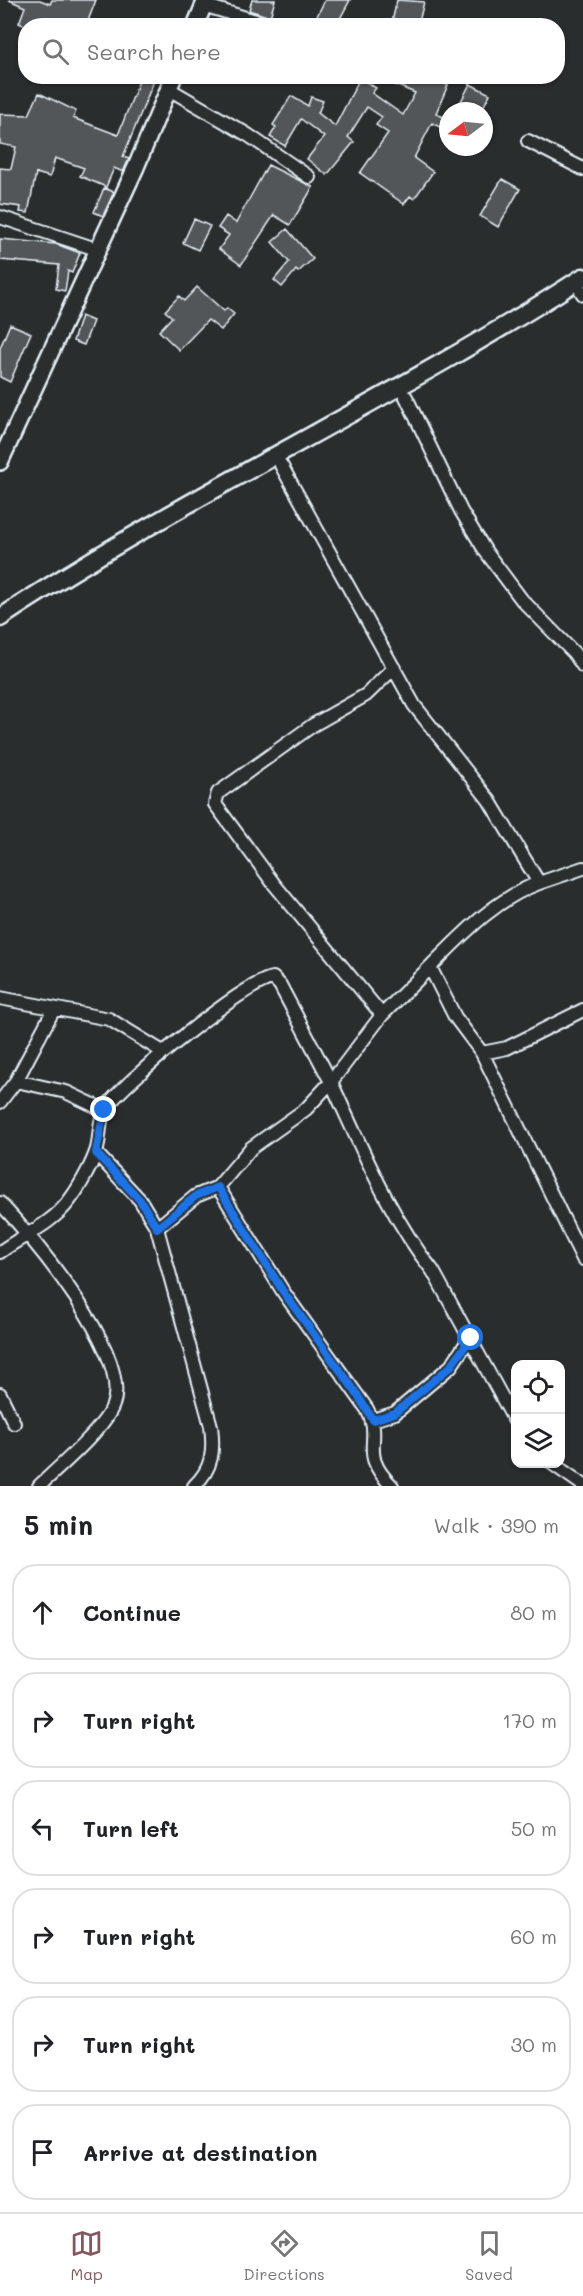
<!DOCTYPE html>
<meta charset="utf-8">
<style>
:root{--surface:#fff;--page:#f2f2f2;--text:#202124;--muted:#757577;--line:#e0e0e0;--accent:#84575d}
body{margin:0;font-family:Mali,sans-serif;background:var(--page);color:var(--text)}
.controls{position:absolute;right:18px;bottom:18px;display:grid;overflow:hidden;border-radius:12px;box-shadow:0 2px 4px #0004}
.controls button{width:54px;height:54px;display:grid;place-items:center;padding:0;border:0;border-bottom:2px solid var(--line);background:var(--surface);color:var(--text);font:30px sans-serif}
.compass{position:absolute;left:439px;top:102px;width:54px;height:54px;border-radius:50%;background:var(--surface);box-shadow:0 2px 4px #0004;rotate:254deg}
.stop{position:absolute;width:18px;height:18px;margin:-14px;border:4px solid #1a73e8;border-radius:50%;background:#fff}
.stop.end{background:#1a73e8;border-color:#fff;box-shadow:0 2px 6px #0008}
.list{margin:0;padding:0;list-style:none}
h2{display:flex;justify-content:space-between;align-items:center;height:78px;margin:0;padding:0 24px;font-size:26px}
h2 small{font-size:20px;font-weight:400;color:var(--muted)}
.list li{display:grid;grid-template-columns:39px 1fr auto;gap:18px;align-items:center;box-sizing:border-box;height:96px;margin:0 12px 12px;padding:0 12px;border:2px solid var(--line);border-radius:24px}
.list b{display:block;font-size:22px;white-space:nowrap}
.list em{font-size:20px;font-style:normal;color:var(--muted)}
.icon{flex:none;width:33px;height:33px;fill:none;stroke:currentColor;stroke-width:2;stroke-linecap:round;stroke-linejoin:round}
.map{position:relative;flex:none;width:583px;height:1486px;overflow:hidden}
.search{position:absolute;background:var(--surface);box-shadow:0 2px 4px #0004;left:18px;right:18px;top:18px;height:66px;display:flex;align-items:center;gap:15px;box-sizing:border-box;padding:0 21px;border-radius:24px;color:var(--muted);font-size:22px}
.sheet{height:726px;background:var(--surface)}
nav{display:flex;justify-content:space-around;align-items:center;box-sizing:border-box;height:84px;border-top:2px solid var(--line);background:var(--surface);font-size:16px;color:var(--muted)}
nav a{display:grid;justify-items:center;gap:3px}
nav .on{color:var(--accent)}
.map>svg:first-child{display:block}
</style>
<div class="map">
<svg width="583" height="1486" viewBox="0 0 583 1486">
<rect width="100%" height="100%" fill="#2a2d2e"/>
<filter id="ink" filterUnits="userSpaceOnUse"><feTurbulence type="fractalNoise" baseFrequency=".0167" numOctaves="2"/><feDisplacementMap in="SourceGraphic" scale="12" xChannelSelector="R" yChannelSelector="G"/><feConvolveMatrix kernelMatrix="1 2 1 2 8 2 1 2 1" color-interpolation-filters="sRGB"/></filter>
<g filter="url(#ink)">
<path fill="#535759" stroke="#e8f1f8" stroke-width="1.5" d="M9,0H40L50,4L52,0H96L86,26H26L19,23L25,7Z
M252,0H275L270,17L249,10Z
M325,0H350L336,26H312Z
M397,0L424,2L418,26H391Z
M141,76L155,78L123,157L129,159L123,172L114,168L106,187L80,176L84,168L55,158L50,177L36,173L28,213L20,212L21,207L0,204V168L11,169L16,147L0,144V114L29,115L39,93L76,111L73,118L118,135Z
M396,76H428L448,85L436,113L448,120V131L432,123L414,158L433,172L414,199L410,196L404,204L360,173L388,133L376,125L382,117L367,107L348,137L354,142L327,175L307,159L324,137L301,119L285,146L270,137L276,127L273,125L291,96L308,106L311,97L323,101L318,113L335,126L360,78L376,88L372,93L403,115L415,93L393,84Z
M470,84L490,94L481,111H456Z
M268,165L313,187L290,225L274,215L241,265L219,249L229,235L218,228L226,216L236,223Z
M502,179L520,189L498,227L480,216Z
M104,188L114,192L103,216L94,212Z
M194,219L210,226L198,250L183,243Z
M287,229L313,259L298,272L296,270L282,287L274,280L289,262L272,242Z
M0,239L56,244L80,253L72,273L68,271L65,291L56,289L59,265L0,260Z
M197,287L224,311L227,308L234,314L221,330L208,320L179,350L159,331L172,317L165,311L179,296L184,301Z
M81,316L93,321L84,345L73,341Z
M10,324L31,333L10,382L0,377V348Z"/>
<g fill="none" stroke-linecap="round" stroke-linejoin="round">
<g stroke="#e8f1f8" stroke-width="16">
<path id="minor" d="M203,5L272,26
M169,89L248,135L309,177
M528,141L583,169
M0,217L99,250
M581,291L583,294
M406,397L461,511L486,552L522,600L574,653L583,666
M281,465L414,705L489,800L539,883L583,868
M539,883C495,899 462,935 430,967L455,1017L482,1053L583,1259
M430,967L382,1015L331,1082C361,1146 389,1216 433,1271L516,1423
M0,998L109,1019L163,1052
M382,1015L274,884L215,804L218,793L313,725L366,695L394,668
M482,1053L507,1048L583,1010
M16,1081L66,1092L104,1110
M0,1102L16,1081L54,1009
M96,1153L140,1200L157,1228L211,1426C214,1450 213,1468 194,1486
M0,1203C34,1240 132,1354 113,1405C105,1428 58,1468 39,1486
M157,1228L196,1196L218,1187
M0,1252C23,1235 51,1225 69,1201C79,1188 92,1165 97,1149C100,1137 99,1119 105,1109C122,1083 246,981 273,978L280,985L331,1082L306,1109L251,1148L218,1187L284,1293L367,1409C384,1441 357,1452 392,1486
M0,1394L14,1423
M373,1420L395,1413L451,1366L470,1338
M553,1464L583,1485"/>
</g>
<g stroke="#e8f1f8" stroke-width="20">
<path id="tertiary" d="M195,26L206,0
M0,462L136,167L174,76"/>
</g>
<g stroke="#e8f1f8" stroke-width="21">
<path id="secondary" d="M0,618C188,494 394,399 583,277"/>
</g>
<use href="#minor" stroke="#2a2d2e" stroke-width="12"/>
<use href="#tertiary" stroke="#2a2d2e" stroke-width="15"/>
<use href="#secondary" stroke="#2a2d2e" stroke-width="16"/>
</g>
</g>
<g fill="none" stroke-linecap="round" stroke-linejoin="round" filter="url(#ink)">
<path stroke="#1a73e8" stroke-width="8" d="M104,1110L96,1153L140,1200L157,1228L196,1196L218,1187L284,1293L355,1391L373,1420L395,1413L451,1366L471,1338"/>
</g>
</svg>
<div class="controls">
<button><svg class="icon" aria-label="locate" viewBox="0 0 24 24"><circle cx="12" cy="12" r="6"/><path d="M12 2v4M12 18v4M2 12h4M18 12h4"/></svg></button>
<button><svg class="icon" aria-label="layers" viewBox="0 0 24 24"><path d="M12 4l9 5-9 5-9-5zM3 14l9 5 9-5"/></svg></button>
</div>
<svg class="compass" viewBox="-18 -18 36 36"><path d="M0-13l5 13h-10z" fill="#e53935"/><path d="M0 13l5-13h-10z" fill="#757577"/></svg>
<div class="stop" style="left:471px;top:1338px"></div>
<div class="stop end" style="left:104px;top:1110px"></div>
<div class="search"><svg class="icon" aria-label="search" viewBox="0 0 24 24"><circle cx="10" cy="10" r="6"/><path d="M15 15l6 6"/></svg>Search here</div>
</div>
<section class="sheet">
<h2>5 min<small>Walk · 390 m</small></h2>
<ul class="list">
<li><svg class="icon" aria-label="ahead" viewBox="0 0 24 24"><path d="M12 20V5M6 11l6-6 6 6"/></svg><div><b>Continue</b></div><em>80 m</em></li>
<li><svg class="icon" aria-label="right" viewBox="0 0 24 24"><path d="M7 20v-9h11M14 6l5 5-5 5"/></svg><div><b>Turn right</b></div><em>170 m</em></li>
<li><svg class="icon" aria-label="left" viewBox="0 0 24 24"><path d="M17 20v-9H6M10 6l-5 5 5 5"/></svg><div><b>Turn left</b></div><em>50 m</em></li>
<li><svg class="icon" aria-label="right" viewBox="0 0 24 24"><path d="M7 20v-9h11M14 6l5 5-5 5"/></svg><div><b>Turn right</b></div><em>60 m</em></li>
<li><svg class="icon" aria-label="right" viewBox="0 0 24 24"><path d="M7 20v-9h11M14 6l5 5-5 5"/></svg><div><b>Turn right</b></div><em>30 m</em></li>
<li><svg class="icon" aria-label="arrive" viewBox="0 0 24 24"><path d="M6 21V4h12l-3 4 3 4H6"/></svg><div><b>Arrive at destination</b></div></li>
</ul>
</section>
<nav>
<a class="on"><svg class="icon" aria-label="map" viewBox="0 0 24 24"><path d="M3 6l6-2 6 2 6-2v14l-6 2-6-2-6 2zM9 4v14M15 6v14"/></svg>Map</a>
<a><svg class="icon" aria-label="directions" viewBox="0 0 24 24"><path d="M12 3l9 9-9 9-9-9zM9 14v-3h6M13 9l2 2-2 2"/></svg>Directions</a>
<a><svg class="icon" aria-label="saved" viewBox="0 0 24 24"><path d="M7 4h10v16l-5-4-5 4z"/></svg>Saved</a>
</nav>
